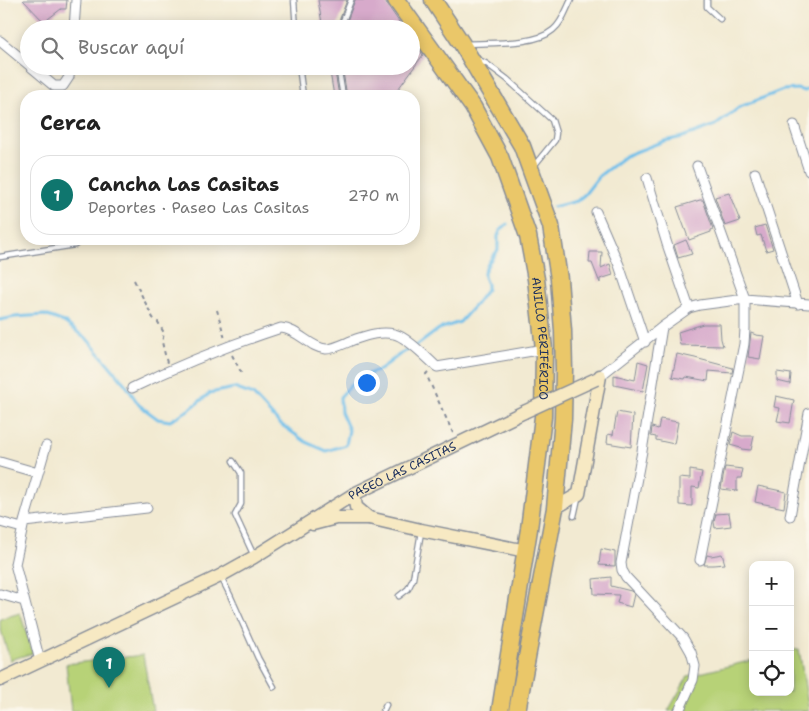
<!DOCTYPE html>
<html lang="es">
<meta charset="utf-8">
<style>
:root{--surface:#fff;--page:#f2f2f2;--text:#222;--muted:#767676;--line:#e0e0e0;--accent:#0f766e}
body{margin:0;font-family:"Shantell Sans",sans-serif;background:var(--page);color:var(--text)}
.controls{position:absolute;right:15px;bottom:15px;display:grid;overflow:hidden;border-radius:10px;box-shadow:0 2px 12px #0003}
.controls button{width:45px;height:45px;display:grid;place-items:center;padding:0;border:0;border-bottom:1px solid var(--line);background:var(--surface);color:var(--text);font:25px sans-serif}
.you{position:absolute;left:366px;top:382px;width:18px;height:18px;margin:-12px;border:4px solid #fff;border-radius:50%;background:#1a73e8;box-shadow:0 0 0 8px #1a73e833}
.badge{display:grid;place-items:center;width:32px;height:32px;border-radius:50%;background:var(--accent);color:#fff;font-size:16px;font-weight:700}
.pin{position:absolute;translate:-50% -41px;filter:drop-shadow(0 1px 2px #0008)}
.pin::after{content:'';position:absolute;top:26px;width:18px;height:15px;background:inherit;clip-path:polygon(0 0,100% 0,50% 100%)}
.list{margin:0;padding:0;list-style:none}
h2{display:flex;justify-content:space-between;align-items:center;height:65px;margin:0;padding:0 20px;font-size:21px}
h2 small{font-size:16px;font-weight:400;color:var(--muted)}
.list li{display:grid;grid-template-columns:32px 1fr auto;gap:15px;align-items:center;box-sizing:border-box;height:80px;margin:0 10px 10px;padding:0 10px;border:1px solid var(--line);border-radius:20px}
.list b{display:block;font-size:19px;white-space:nowrap}
.list p{margin:0;font-size:16px;white-space:nowrap;color:var(--muted)}
.list em{font-size:16px;font-style:normal;color:var(--muted)}
.icon{flex:none;width:28px;height:28px;fill:none;stroke:currentColor;stroke-width:2;stroke-linecap:round;stroke-linejoin:round}
.map{position:relative;flex:none;width:809px;height:711px;overflow:hidden}
.search{position:absolute;background:var(--surface);box-shadow:0 2px 12px #0003;left:20px;top:20px;width:400px;height:55px;display:flex;align-items:center;gap:12px;box-sizing:border-box;padding:0 18px;border-radius:28px;color:var(--muted);font-size:19px}
.panel{position:absolute;background:var(--surface);box-shadow:0 2px 12px #0003;left:20px;top:90px;width:400px;height:155px;border-radius:20px}
.map>svg:first-child{display:block}
</style>
<div class="map">
<svg width="809" height="711" viewBox="0 0 809 711">
<rect width="100%" height="100%" fill="#fbf7ec"/>
<filter id="ink" filterUnits="userSpaceOnUse"><feTurbulence type="fractalNoise" baseFrequency=".02" numOctaves="2"/><feDisplacementMap in="SourceGraphic" scale="10" xChannelSelector="R" yChannelSelector="G"/><feConvolveMatrix kernelMatrix="1 2 1 2 8 2 1 2 1" color-interpolation-filters="sRGB"/></filter>
<filter id="wash" filterUnits="userSpaceOnUse"><feTurbulence type="fractalNoise" baseFrequency=".0096" numOctaves="4" result="noise"/><feDisplacementMap in="SourceGraphic" scale="20" xChannelSelector="R" yChannelSelector="G"/><feGaussianBlur stdDeviation="1.12" result="paint"/><feColorMatrix in="noise" values="0 0 0 0 0 0 0 0 0 0 0 0 0 0 0 0 0 1.4 0 .05"/><feComposite in="paint" operator="in"/></filter>
<g filter="url(#wash)">
<rect width="100%" height="100%" fill="#f2ead2"/>
<path fill="#b7d277" stroke="#69806a" d="M20,613L33,653L10,660L0,627V619Z
M799,649L809,711H668L688,676L753,660V692H790V651Z
M143,655L153,711H71L66,664Z"/>
<g fill="none" stroke-linecap="round" stroke-linejoin="round">
<path stroke="#6fbfea" stroke-width="3" d="M553,207L577,201L585,194L599,176L625,156L664,141L683,137L716,125L740,107L783,90L797,89L805,91L809,88
M0,320L15,317L45,315L64,322L88,340L125,384L139,405L158,419L170,421L190,409L210,393L234,388L253,395L279,423L306,442L326,451L346,445L349,430L341,412L340,397L350,386L364,376L381,369L399,355L419,344L439,329L460,322L475,305L487,289V284L484,277V272L489,262L498,250V236L500,231L507,224"/>
</g>
<g id="blocks">
<path fill="#d7aacb" d="M23,0H67L66,9H61L44,22Z
M318,0H347L336,29H323Z
M355,0H385L388,6L404,29H344Z
M411,38L423,55L393,96H347L342,66H411Z
M329,66H334L339,96H334Z
M729,193L740,221L725,226L715,197Z
M700,200H703L713,229L711,230V232L689,240L677,207Z
M765,225L773,249L766,251L761,235L757,236L755,228Z
M686,240L692,254L678,258L674,245Z
M590,252H602L601,268L610,264L613,275L600,279V283L592,263H589Z
M703,324H720L721,339L723,346L680,345L678,332Z
M751,333L756,335L764,336L760,359L748,357Z
M677,354L695,358L733,368L732,373L709,371L708,381L686,377L685,379L672,377Z
M638,361L648,364L643,391L614,385V375L635,380Z
M777,372L791,374L790,384L777,381Z
M776,396L794,400L790,423L777,421L780,408L774,407Z
M617,412L633,415L631,447L607,443L608,434L613,435Z
M660,419L678,422L674,444L656,440V437L651,436L652,427L658,429Z
M733,432L742,436H754L751,450L741,449V448L730,445Z
M725,467L743,469L741,478H737V491L721,489Z
M690,470L702,472L699,488L692,487V506L679,505V478L690,479Z
M758,486L786,492L784,508L755,502Z
M729,513L731,526L715,528L714,522L716,514Z
M601,549L615,552V566L599,565Z
M722,554L725,564L713,565H704L707,555L711,556Z
M611,577V586L631,591L634,594L631,607L617,603L619,595L594,594L593,579Z"/>
</g>
</g>
<g filter="url(#ink)">
<use href="#blocks" fill-opacity="0" stroke="#868c98" stroke-width="1"/>
<g fill="none" stroke-linecap="round" stroke-linejoin="round">
<g stroke="#868c98" stroke-width="7">
<path id="lane" d="M294,0L296,29
M707,0V7L720,19
M340,29L351,0
M466,44C491,42 534,46 553,30C562,23 566,10 571,0
M479,60L487,64L507,79L552,120L556,133L555,140L533,167
M299,66L303,96
M338,66L343,96
M0,257L75,245L82,239
M233,461L241,473V504L235,515L254,556
M574,516L578,498
M221,577L230,595L258,658L274,687
M399,596L408,589L413,579L421,532
M383,711L386,705"/>
</g>
<g stroke="#868c98" stroke-width="11">
<path id="street" d="M74,29L76,0
M0,41L29,65
M30,66L54,86H63L69,77L70,66
M794,125L809,171
M697,166L745,299V329L744,344L700,560
M755,173L798,304
M647,178L667,244L689,308
M596,212L619,265L645,342
M662,327L642,451L621,563L622,570L626,577L683,638L691,652L695,666L693,680L679,711
M596,378L600,376L662,327L689,308L700,305L745,299L809,304
M132,388C181,364 229,345 281,328C298,329 310,348 326,349C335,349 347,342 356,339C368,335 381,331 394,334C406,336 427,358 437,367L544,349
M0,462L38,473
M790,516L809,413
M0,522L22,528
M24,522L147,508
M0,594L24,601
M40,661L15,564L24,522L46,446"/>
</g>
<g stroke="#868c98" stroke-width="15">
<g id="secondary">
<path d="M354,494L356,507L369,518"/>
<path d="M555,508L579,494L600,376"/>
<path d="M313,524L336,518H369L421,530L526,551"/>
<path id="s1" d="M0,680L220,576L254,557L354,494L524,412"/>
</g>
</g>
<g stroke="#868c98" stroke-width="19">
<g id="highway">
<path id="s2" d="M396,0L473,107L500,157L528,236L536,279L544,349L543,417L529,529L500,711"/>
<path d="M433,0L462,44L522,146L551,226L559,279L563,331L564,370L563,419L555,508L517,711"/>
</g>
</g>
<path stroke="#868c98" stroke-width="2" stroke-dasharray="4 4" stroke-linecap="butt" d="M134,280L153,318L158,322L164,333L162,342L167,363
M217,310L225,339
M232,355L242,374
M428,372L426,374L453,433"/>
<use href="#lane" stroke="#fff" stroke-width="4.5"/>
<use href="#street" stroke="#fff" stroke-width="9"/>
<use href="#secondary" stroke="#f7e9c3" stroke-width="12"/>
<use href="#highway" stroke="#eac769" stroke-width="16"/>
<g stroke="#868c98" stroke-width="15" stroke-linecap="butt">
<path id="secondary-bridge" d="M524,412L596,379"/>
</g>
<use href="#secondary-bridge" stroke="#f7e9c3" stroke-width="12"/>
</g>
</g>
<g text-anchor="middle" stroke-width="4" stroke-linejoin="round" paint-order="stroke">
<g font-size="12" fill="#1b2f5e" stroke="#fbf7ec">
<text dy="4" stroke="none"><textPath href="#s2" startOffset="376">ANILLO PERIFÉRICO</textPath></text>
<text dy="4" stroke="none"><textPath href="#s1" startOffset="454">PASEO LAS CASITAS</textPath></text>
</g>
</g>
</svg>
<div class="controls">
<button>+</button>
<button>−</button>
<button><svg class="icon" aria-label="locate" viewBox="0 0 24 24"><circle cx="12" cy="12" r="6"/><path d="M12 2v4M12 18v4M2 12h4M18 12h4"/></svg></button>
</div>
<div class="you"></div>
<div class="pin badge" style="left:109px;top:688px">1</div>
<div class="search"><svg class="icon" aria-label="search" viewBox="0 0 24 24"><circle cx="10" cy="10" r="6"/><path d="M15 15l6 6"/></svg>Buscar aquí</div>
<section class="panel">
<h2>Cerca<small></small></h2>
<ul class="list">
<li><span class="badge">1</span><div><b>Cancha Las Casitas</b><p>Deportes · Paseo Las Casitas</p></div><em>270 m</em></li>
</ul>
</section>
</div>
